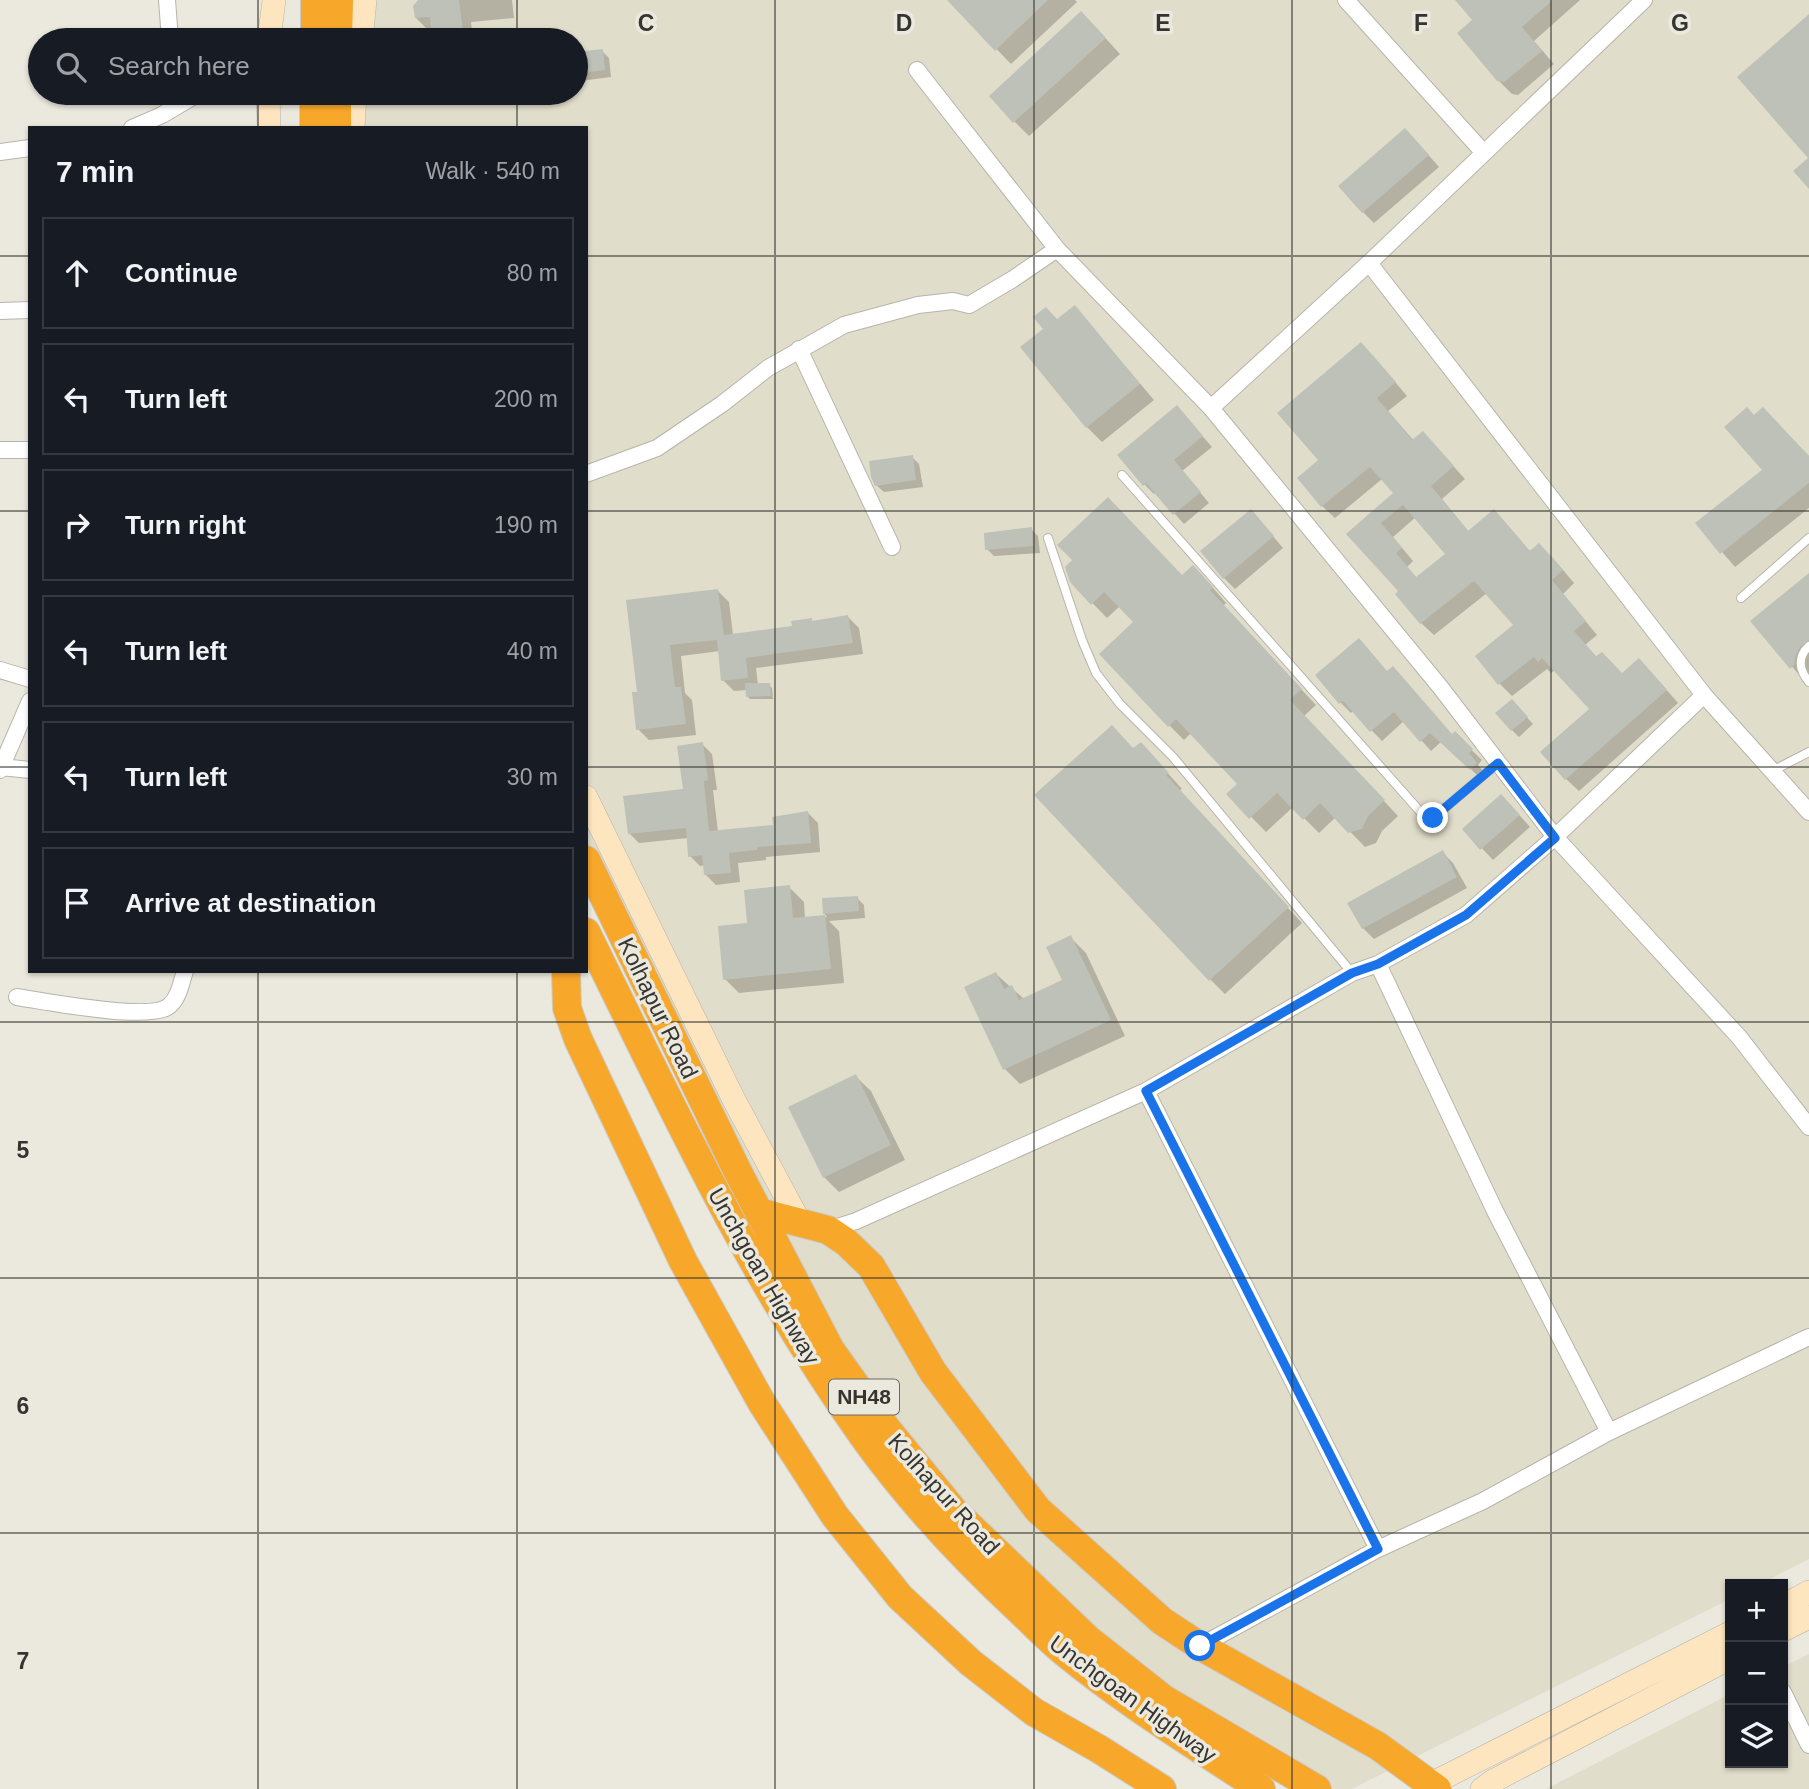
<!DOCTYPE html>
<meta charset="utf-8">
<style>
:root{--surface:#171b24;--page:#20242c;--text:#f1f3f6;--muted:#9ea1a6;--line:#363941}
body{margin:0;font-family:Helvetica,sans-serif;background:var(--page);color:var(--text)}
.controls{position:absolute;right:21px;bottom:21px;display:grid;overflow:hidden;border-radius:0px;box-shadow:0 2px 5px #0004}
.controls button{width:63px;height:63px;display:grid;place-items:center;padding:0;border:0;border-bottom:2px solid var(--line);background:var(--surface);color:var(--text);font:35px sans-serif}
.stop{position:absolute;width:21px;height:21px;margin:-16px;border:5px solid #1a73e8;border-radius:50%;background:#fff}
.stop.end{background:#1a73e8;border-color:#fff;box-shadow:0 2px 7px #0008}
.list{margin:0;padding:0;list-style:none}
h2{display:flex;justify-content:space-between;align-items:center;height:91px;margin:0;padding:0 28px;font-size:30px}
h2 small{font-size:23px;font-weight:400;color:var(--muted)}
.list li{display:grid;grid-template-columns:46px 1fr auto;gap:21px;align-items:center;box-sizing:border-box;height:112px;margin:0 14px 14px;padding:0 14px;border:2px solid var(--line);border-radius:0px}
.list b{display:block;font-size:26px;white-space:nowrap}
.list em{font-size:23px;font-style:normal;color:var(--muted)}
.icon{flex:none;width:38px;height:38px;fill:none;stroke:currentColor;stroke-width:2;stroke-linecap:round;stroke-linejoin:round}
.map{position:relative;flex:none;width:1809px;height:1789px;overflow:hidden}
.search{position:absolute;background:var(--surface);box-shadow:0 2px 5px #0004;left:28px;top:28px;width:560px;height:77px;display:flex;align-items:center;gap:18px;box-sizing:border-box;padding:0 24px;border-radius:38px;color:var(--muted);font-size:26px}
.panel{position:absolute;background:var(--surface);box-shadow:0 2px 5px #0004;left:28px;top:126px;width:560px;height:847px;border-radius:0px}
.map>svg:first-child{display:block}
</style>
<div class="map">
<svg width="1809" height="1789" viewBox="0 0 1809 1789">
<rect width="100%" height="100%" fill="#ebe9de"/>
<path fill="#e1ddcb" d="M339,0H1809V1559L1760,1584H1730V1599L1352,1789H1319L1089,1640L843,1367L586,860V128H337L336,93H576V40H338Z
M1809,1654V1789H1546L1730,1694V1763H1783V1667Z"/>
<path fill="#0003" fill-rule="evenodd" d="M420,0H512L514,18L471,22L473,40H434L433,28L427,29L416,18Z
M949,0H1075L1077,2L1011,64Z
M1457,0H1580L1534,41L1554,64L1518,95L1512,94L1498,80L1475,20Z
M1096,28L1120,54L1029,136L1014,121Z
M602,51L609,58L611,77L580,81L576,76V54Z
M413,93H483L484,96L423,103Z
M1416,141L1439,167L1374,223L1363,212Z
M1075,307L1154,400L1102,442L1087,427L1058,320Z
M1373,356L1407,396L1388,411L1414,441L1435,446L1465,479L1442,499L1469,532L1552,557L1574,583L1563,594L1597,635L1585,645L1597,658L1622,675L1651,672L1678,703L1579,791L1566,779L1591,709L1555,670L1551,673L1547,669L1512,696L1500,684L1477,656L1516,626L1487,593L1434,635L1421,623L1401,592L1348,534L1396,494L1382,479L1335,518L1322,506L1320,460ZM1416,517L1448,554L1417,578L1407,567L1413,561L1393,537Z
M1177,407L1212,447L1182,471L1209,503L1184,524L1156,493L1154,494L1144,484Z
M1754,417L1797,444L1809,456V508L1735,567L1697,523L1764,470Z
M912,457L919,464L923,487L884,492L876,485Z
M1261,522L1283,548L1235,589L1224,578Z
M1031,529L1038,536L1040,553L994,556L987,549Z
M1809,576V681L1806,683L1753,621Z
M1183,577L1208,582L1226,603L1223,606L1316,705L1304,716L1398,816L1382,831L1376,843L1365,847L1336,817L1319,833L1293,807L1266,832L1229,794L1240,784L1191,733L1184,740L1169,725L1135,622L1120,606L1107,618L1071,581Z
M718,591L729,602L733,635L794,627L811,620L814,622L847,616L859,628L863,654L756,668L758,685H769L772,688L773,699H750L747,696V690L734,691L723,680L720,651L681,656L685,693L692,700L696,735L649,740L638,729L639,693L628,602Z
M1388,672L1452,736L1455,734L1482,760L1478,765L1486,774L1481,779L1442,741L1431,751L1404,721L1382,741L1353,711L1351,713L1341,703L1318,675Z
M1512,701L1533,724L1519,737L1512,730Z
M702,744L712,754L717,790H713L718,832L775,826L808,813L818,823L820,852L766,857V860L738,863L740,882L716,885L706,875L705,865L700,866L690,856L688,838L639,843L629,833L685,791Z
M1134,750L1155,759L1182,789L1179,791L1302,923L1225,994L1210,979Z
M1512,807L1530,827L1493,860L1464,829Z
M1442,852L1453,863L1467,888L1374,939L1363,928Z
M789,887L804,902L805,919L827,917L824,913L857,898L864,905L865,918L829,921L839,931L844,983L739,993L725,979L749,925Z
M1071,938L1086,953L1125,1036L1020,1084L1005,1069L967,988L996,974L1024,999L1064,981Z
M855,1076L871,1091L905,1160L839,1192L824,1177Z"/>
<path fill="#bec1b7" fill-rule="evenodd" d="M418,0H459L463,31L459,32L460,40H432L430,17L415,18L413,6Z
M947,0H1048L995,51Z
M1455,0H1553L1522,27L1542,51L1504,82L1497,81L1457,33L1472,20Z
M1081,11L1106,38L1013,123L989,96Z
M1809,14V189L1793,171L1808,158L1737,77Z
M603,49L605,70L576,74V52Z
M1405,128L1429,155L1362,213L1338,186Z
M1075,305L1140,384L1086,428L1020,347L1043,329L1033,317L1046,307L1057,319Z
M1361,342L1396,382L1377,398L1412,440L1423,431L1454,466L1431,486L1468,531L1494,509L1530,551L1539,543L1563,570L1552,580L1586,621L1574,631L1596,656L1602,652L1622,673L1639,658L1667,690L1565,780L1540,752L1589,709L1542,658L1538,662L1534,657L1498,685L1475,656L1513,625L1474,581L1420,624L1395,594L1398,591L1346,534L1393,493L1370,467L1321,507L1297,478L1318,460L1277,413ZM1403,505L1445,554L1416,577L1396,553L1402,548L1381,523Z
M1177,405L1203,436L1174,460L1201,492L1173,515L1146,483L1143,486L1117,455Z
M1747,407L1754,415L1763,407L1809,456V483L1720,554L1695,523L1762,470L1724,427Z
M913,455L916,480L875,486L871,477L869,461Z
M1108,497L1182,575L1193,565L1213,587L1210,590L1302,689L1290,700L1385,800L1368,816L1362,829L1348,833L1320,803L1303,820L1277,793L1249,819L1226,794L1237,784L1176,719L1168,727L1099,654L1133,622L1104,592L1091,605L1070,582L1065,567L1072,560L1057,545Z
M1251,509L1274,536L1223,579L1200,551Z
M1032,527L1033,546L985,550L984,533Z
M1809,573V640L1800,647L1795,657L1794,665L1790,669L1750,621Z
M718,589L724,635L792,626L791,621L812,618V621L848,615L853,643L746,658L748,678L721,681L717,640L670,645L675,687H681L686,724L636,730L632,692H637L626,600Z
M1359,638L1387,671L1393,666L1452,734L1455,731L1473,749L1469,753L1477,763L1470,770L1430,733L1420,742L1394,712L1370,732L1343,701L1339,704L1315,675Z
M745,683H770L771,696L746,697Z
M1512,699L1528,717L1511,731L1495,713Z
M1112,725L1133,748L1141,742L1169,773L1166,775L1289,907L1209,981L1034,795Z
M703,742L708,780L704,781L709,831L773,825L772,817L808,811L811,843L757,847V850L729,853L731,873L704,875L702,855L688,857L686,828L628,834L623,796L683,789L677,746Z
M1501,794L1520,815L1480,850L1462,829Z
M1443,850L1457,877L1362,929L1347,903Z
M790,885L793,918L825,915L831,969L723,980L718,926L747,923L744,890Z
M858,896L859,911L823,914L822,898Z
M1071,935L1111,1020L1003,1070L964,987L996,972L1004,989L1012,985L1019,1000L1062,980L1046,947Z
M856,1074L891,1145L823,1178L788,1107Z"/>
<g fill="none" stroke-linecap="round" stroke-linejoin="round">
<g stroke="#b7b4aa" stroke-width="10">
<path id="lane" d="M1122,475L1424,816L1433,818L1498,763
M1048,538L1082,640L1096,673L1120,704L1173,757L1352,973
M1741,598L1809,538
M1809,646C1797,657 1799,670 1809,682
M1772,771L1809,752"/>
</g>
<g stroke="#b7b4aa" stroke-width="18">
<path id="street" d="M167,0L170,40
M1346,0L1484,153
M549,40H553
M917,70L1057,249L1211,408L1441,688L1555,837L1739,1037L1809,1127
M132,128L162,115L199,93
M0,152L30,148
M1369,263L1704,695L1809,812
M0,311L30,310
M799,349L892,547
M1211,408L1369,263L1644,0
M0,450H30
M586,474L657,448L722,404L768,368L844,325L918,305L953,301L969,305L1013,279L1057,249
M0,670L30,679
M1,767L30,770
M0,770L30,701
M1378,964L1495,1211L1609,1432
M17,997C44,1001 151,1022 169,1006C179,998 181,983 185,971
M1146,1091L1378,1549
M828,1230L856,1221L1146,1091L1352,973L1378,964L1466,915L1555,837L1704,695
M1200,1646L1378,1549L1483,1501L1609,1432L1809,1337
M1783,1692L1809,1745"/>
</g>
<g stroke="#b7b4aa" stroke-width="24">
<path id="secondary" d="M269,40L274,0
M361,40L365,0
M268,93L269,128
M353,128L355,93
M586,797L733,1098L800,1223
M1783,1606L1809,1592
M1783,1630L1809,1617
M1427,1789L1431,1784L1730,1633
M1482,1789L1493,1781L1730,1658"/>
</g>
<g stroke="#cacac9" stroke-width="30">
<path id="highway" d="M315,0V40
M338,40L339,0
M337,93V128
M314,128V93
M586,860L738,1172L830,1349L887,1429L955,1512L1089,1640L1164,1699L1317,1789
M586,932C670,1103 752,1280 863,1436C908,1499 962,1557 1019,1610C1034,1624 1048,1639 1064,1652C1126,1703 1194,1745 1261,1789
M566,971L567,1008L578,1039L683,1261L762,1403L835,1516L900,1597L971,1663L1034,1712L1099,1749L1162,1789
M759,1212L828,1230L846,1242L871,1266L933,1372L1038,1510L1162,1621L1200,1646L1378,1746L1437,1789"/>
</g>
<use href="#lane" stroke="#fff" stroke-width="8"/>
<use href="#street" stroke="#fff" stroke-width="16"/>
<use href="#secondary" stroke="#fde5bf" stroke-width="23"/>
<use href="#highway" stroke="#f7a72a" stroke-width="28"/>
</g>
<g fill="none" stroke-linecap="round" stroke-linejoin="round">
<path stroke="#1a73e8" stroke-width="9" d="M1200,1646L1378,1549L1146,1091L1352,973L1378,964L1466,915L1555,838L1498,763L1433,818"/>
</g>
<path fill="none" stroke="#353430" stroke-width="2" stroke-opacity="0.55" d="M258,0V40M517,0V40M775,0V1789M1034,0V1789M1292,0V1789M1551,0V1789M258,93V128M517,93V128M0,256H30M586,256H1809M0,511H30M586,511H1809M0,767H30M586,767H1809M258,971V1789M517,971V1789M0,1022H1809M0,1278H1809M0,1533H1809"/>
<g text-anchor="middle" stroke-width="7" stroke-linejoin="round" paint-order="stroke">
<rect fill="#ebe9de" stroke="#6c6a64" stroke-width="2" x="829" y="1379.5" width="70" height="35" rx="5"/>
<g font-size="21" font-weight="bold" fill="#353430">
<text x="864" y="1404">NH48</text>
</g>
<g font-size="23" fill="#353430" stroke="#ebe9de">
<text transform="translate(658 1008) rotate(64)" y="8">Kolhapur Road</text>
<text transform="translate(764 1276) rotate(60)" y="8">Unchgoan Highway</text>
<text transform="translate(944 1494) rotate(48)" y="8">Kolhapur Road</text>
<text transform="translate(1133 1699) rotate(36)" y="8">Unchgoan Highway</text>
</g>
</g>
<g font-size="23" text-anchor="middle" font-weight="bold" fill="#353430" stroke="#ebe9de" stroke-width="7" stroke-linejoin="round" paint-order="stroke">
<text x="646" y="31">C</text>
<text x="904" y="31">D</text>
<text x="1163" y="31">E</text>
<text x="1421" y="31">F</text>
<text x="1680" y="31">G</text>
<text x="23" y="1158">5</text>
<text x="23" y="1414">6</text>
<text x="23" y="1669">7</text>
</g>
</svg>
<div class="controls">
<button>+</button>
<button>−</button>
<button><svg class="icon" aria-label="layers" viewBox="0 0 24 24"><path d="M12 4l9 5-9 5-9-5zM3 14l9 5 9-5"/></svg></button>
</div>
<div class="stop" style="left:1200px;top:1646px"></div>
<div class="stop end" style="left:1433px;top:818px"></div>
<div class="search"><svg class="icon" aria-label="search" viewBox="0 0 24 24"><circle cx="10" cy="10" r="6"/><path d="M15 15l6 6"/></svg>Search here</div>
<section class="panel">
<h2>7 min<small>Walk · 540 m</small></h2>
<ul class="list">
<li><svg class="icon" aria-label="ahead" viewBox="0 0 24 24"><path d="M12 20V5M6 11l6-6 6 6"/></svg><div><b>Continue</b></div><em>80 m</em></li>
<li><svg class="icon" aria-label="left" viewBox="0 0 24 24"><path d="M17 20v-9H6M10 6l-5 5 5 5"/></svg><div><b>Turn left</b></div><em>200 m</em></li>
<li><svg class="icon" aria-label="right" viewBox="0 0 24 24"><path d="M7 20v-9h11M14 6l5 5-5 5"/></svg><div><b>Turn right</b></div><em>190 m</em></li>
<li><svg class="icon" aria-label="left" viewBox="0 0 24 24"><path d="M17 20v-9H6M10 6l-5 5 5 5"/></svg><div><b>Turn left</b></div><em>40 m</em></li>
<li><svg class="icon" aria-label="left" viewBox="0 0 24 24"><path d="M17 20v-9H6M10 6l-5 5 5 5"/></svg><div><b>Turn left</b></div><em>30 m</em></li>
<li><svg class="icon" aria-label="arrive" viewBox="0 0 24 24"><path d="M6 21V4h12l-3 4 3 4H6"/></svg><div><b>Arrive at destination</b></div></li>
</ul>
</section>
</div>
